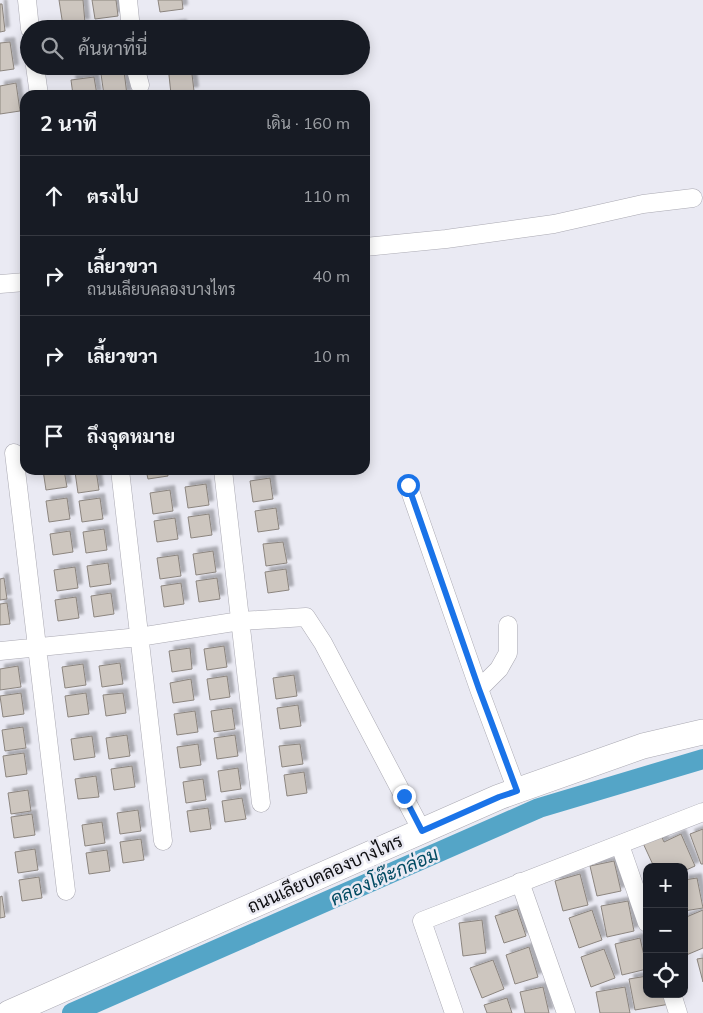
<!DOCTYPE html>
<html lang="th">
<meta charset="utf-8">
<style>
:root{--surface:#171b24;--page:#242831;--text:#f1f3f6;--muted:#9ea1a6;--line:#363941}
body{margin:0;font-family:Mulish,Sarabun,sans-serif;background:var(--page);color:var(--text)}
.controls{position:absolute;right:15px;bottom:15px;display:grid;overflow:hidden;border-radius:10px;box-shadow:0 2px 12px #0003}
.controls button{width:45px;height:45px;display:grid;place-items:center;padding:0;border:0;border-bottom:1px solid var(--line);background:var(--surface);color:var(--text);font:25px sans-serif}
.stop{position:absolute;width:15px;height:15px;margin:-11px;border:4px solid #1a73e8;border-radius:50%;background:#fff}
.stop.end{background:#1a73e8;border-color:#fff;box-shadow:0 1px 5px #0008}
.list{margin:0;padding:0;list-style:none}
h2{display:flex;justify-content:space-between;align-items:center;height:65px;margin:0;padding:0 20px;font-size:21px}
h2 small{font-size:16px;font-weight:400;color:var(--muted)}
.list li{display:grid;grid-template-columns:32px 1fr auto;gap:15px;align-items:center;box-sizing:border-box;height:80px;padding:0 20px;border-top:1px solid var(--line)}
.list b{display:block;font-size:19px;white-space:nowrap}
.list p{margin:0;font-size:16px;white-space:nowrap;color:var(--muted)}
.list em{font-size:16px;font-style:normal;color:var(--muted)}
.icon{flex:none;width:28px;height:28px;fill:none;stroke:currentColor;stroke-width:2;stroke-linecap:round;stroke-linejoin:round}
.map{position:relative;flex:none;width:703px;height:1013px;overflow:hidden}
.search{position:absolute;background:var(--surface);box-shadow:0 2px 12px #0003;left:20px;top:20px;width:350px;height:55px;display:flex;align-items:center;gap:12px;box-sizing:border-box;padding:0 18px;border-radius:28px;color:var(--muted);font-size:19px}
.panel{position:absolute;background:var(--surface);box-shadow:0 2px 12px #0003;left:20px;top:90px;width:350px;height:385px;border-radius:15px}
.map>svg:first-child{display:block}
</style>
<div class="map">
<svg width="703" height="1013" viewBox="0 0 703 1013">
<defs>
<filter id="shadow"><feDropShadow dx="4.5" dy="-4.5" stdDeviation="1" flood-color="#0004"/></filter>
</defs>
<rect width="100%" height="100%" fill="#eaeaf3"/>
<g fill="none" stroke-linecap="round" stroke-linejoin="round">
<path stroke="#54a5c7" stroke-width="20" d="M72,1013L539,808L703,759"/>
</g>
<path fill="#cdc6bf" stroke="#8c857f" filter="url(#shadow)" d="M59,0H83L85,23L63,26Z
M92,0H116L118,16L95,19Z
M158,0H182L183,9L160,12Z
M0,4H2L5,31L0,32Z
M182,24L183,29H160V27Z
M10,42L14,69L0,71V43Z
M168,66H191L194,91L171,94Z
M124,71L127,95H104L101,74Z
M94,77L97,95H73L71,80Z
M16,83L20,111L0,114V86Z
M43,470H64L67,487L46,490Z
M89,470H96L99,490L78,493L75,472Z
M146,470H167L168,476L148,479Z
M270,478L273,499L253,502L250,481Z
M206,484L209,505L188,508L185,487Z
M170,490L173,511L153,514L150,493Z
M67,498L70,519L49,522L46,501Z
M100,498L103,519L82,522L79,501Z
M276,508L279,529L258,532L255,511Z
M209,514L212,535L191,538L188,517Z
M175,518L178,539L157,542L154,521Z
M104,529L107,550L86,553L83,532Z
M70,531L73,552L53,555L50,534Z
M283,542L287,563L266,566L263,544Z
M213,551L216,572L196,575L193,554Z
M178,555L181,576L160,579L157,558Z
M108,563L111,584L90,587L87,566Z
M75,567L78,588L57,591L54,570Z
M286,569L289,590L268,593L265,572Z
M4,578L7,599L0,600V579Z
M217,578L220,599L199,602L196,581Z
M181,583L184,604L164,607L161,586Z
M111,593L114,614L94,617L91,596Z
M76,597L79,618L58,621L55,600Z
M7,603L10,624L0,625V604Z
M224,646L227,667L207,670L204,649Z
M190,648L192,669L172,672L169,651Z
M120,663L123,684L102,687L99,666Z
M83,664L86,685L65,688L62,667Z
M18,666L21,687L0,690V669Z
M294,675L297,696L276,699L273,678Z
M227,676L230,697L210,700L207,679Z
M191,679L194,700L173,703L170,683Z
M21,693L24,714L3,717L0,696Z
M86,693L89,714L68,717L65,696Z
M123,693L126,713L106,716L103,695Z
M298,705L301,726L280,729L277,708Z
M232,708L235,729L214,732L211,711Z
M195,711L198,732L177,735L174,714Z
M23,727L26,748L5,751L2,730Z
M127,735L130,756L109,759L106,738Z
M235,735L238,756L217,759L214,738Z
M92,736L95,757L74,760L71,739Z
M198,744L201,765L180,768L177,747Z
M300,744L303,764L282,767L279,746Z
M24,753L27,774L6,777L3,756Z
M132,766L135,787L114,790L111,769Z
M238,768L241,789L221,792L218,771Z
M304,772L307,793L287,796L284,775Z
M96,776L99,797L78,799L75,779Z
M203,779L206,800L186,803L183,782Z
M28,790L31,811L11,814L8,793Z
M242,798L246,819L225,822L222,801Z
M208,808L211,829L190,832L187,811Z
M138,810L141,831L120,834L117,813Z
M32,814L35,835L14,838L11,817Z
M102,822L105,843L85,846L82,825Z
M703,829V864H701L690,834Z
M660,833L664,842L681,834L695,866L684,871V867H654L642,841Z
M141,839L144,860L123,863L120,842Z
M35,849L38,870L18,873L15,852Z
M107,850L110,871L89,874L86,853Z
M614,861L621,891L597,896L590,866Z
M580,874L588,905L563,911L555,881Z
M39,877L42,898L22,901L19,880Z
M697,878L703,908L684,911V880Z
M2,896L5,917L0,918V897Z
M628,901L634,931L607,937L601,906Z
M517,909L526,936L504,943L495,916Z
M592,910L602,940L579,948L569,918Z
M703,910V948L684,956V918Z
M482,920L486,953L463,956L459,923Z
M640,938L647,969L622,975L615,944Z
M529,947L538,977L515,984L506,955Z
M604,949L615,978L591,987L581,957Z
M703,958V982L697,959Z
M493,960L504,989L482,998L470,968Z
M647,976V994H669L670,1004L635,1010L629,979Z
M543,987L549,1013H525L520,992Z
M625,987L630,1013H600L596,992Z
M507,998L512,1013H487L484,1005Z"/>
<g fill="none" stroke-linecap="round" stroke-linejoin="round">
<g stroke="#aaa9b2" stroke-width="19">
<path id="street" d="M27,0L30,29
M128,0L131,29
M35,66L39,95
M135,66L140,85
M365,247L446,239L554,224L643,204L693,198
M0,284L25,282
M14,453L66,891
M120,470L163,841
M223,470L261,803
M408,485L479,689L517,791
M0,651L139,637L240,621L306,617L323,643L422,831
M479,689L499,669L508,653V625
M620,845L647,923
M520,882L566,1013
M672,994L678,1013
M454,1013L422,921L703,812"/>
</g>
<g stroke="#aaa9b2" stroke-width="26">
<path id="secondary" d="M9,1013L499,797L643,746L703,732"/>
</g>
<use href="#street" stroke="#fff" stroke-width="18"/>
<use href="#secondary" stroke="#fff" stroke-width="25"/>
</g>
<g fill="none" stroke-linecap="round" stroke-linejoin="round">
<path stroke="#1a73e8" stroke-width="6" d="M404,796L422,831L499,797L517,791L479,689L408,485"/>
</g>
<g text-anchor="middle" stroke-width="5" stroke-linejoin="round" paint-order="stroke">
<g font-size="18" fill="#0d0d10" stroke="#eaeaf3">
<text transform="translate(325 874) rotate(-24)" y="6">ถนนเลียบคลองบางไทร</text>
</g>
<g font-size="19" font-style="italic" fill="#014a62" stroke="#eaeaf3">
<text transform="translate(384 876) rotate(-24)" y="7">คลองโต๊ะกล่อม</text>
</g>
</g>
</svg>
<div class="controls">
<button>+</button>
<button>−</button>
<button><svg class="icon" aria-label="locate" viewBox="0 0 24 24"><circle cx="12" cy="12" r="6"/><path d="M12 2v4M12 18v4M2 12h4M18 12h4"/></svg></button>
</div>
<div class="stop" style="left:408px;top:485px"></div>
<div class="stop end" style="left:404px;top:796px"></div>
<div class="search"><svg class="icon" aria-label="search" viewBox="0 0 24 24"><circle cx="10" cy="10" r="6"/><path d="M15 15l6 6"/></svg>ค้นหาที่นี่</div>
<section class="panel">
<h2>2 นาที<small>เดิน · 160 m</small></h2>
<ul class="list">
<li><svg class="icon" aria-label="ahead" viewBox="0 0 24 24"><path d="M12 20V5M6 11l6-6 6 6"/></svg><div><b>ตรงไป</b></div><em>110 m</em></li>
<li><svg class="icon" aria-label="right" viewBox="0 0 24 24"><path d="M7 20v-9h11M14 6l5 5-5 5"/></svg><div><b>เลี้ยวขวา</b><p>ถนนเลียบคลองบางไทร</p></div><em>40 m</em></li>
<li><svg class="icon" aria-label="right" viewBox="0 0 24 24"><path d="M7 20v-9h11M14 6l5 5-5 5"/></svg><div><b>เลี้ยวขวา</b></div><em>10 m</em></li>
<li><svg class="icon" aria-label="arrive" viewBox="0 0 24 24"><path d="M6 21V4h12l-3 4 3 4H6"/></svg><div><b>ถึงจุดหมาย</b></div></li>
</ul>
</section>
</div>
